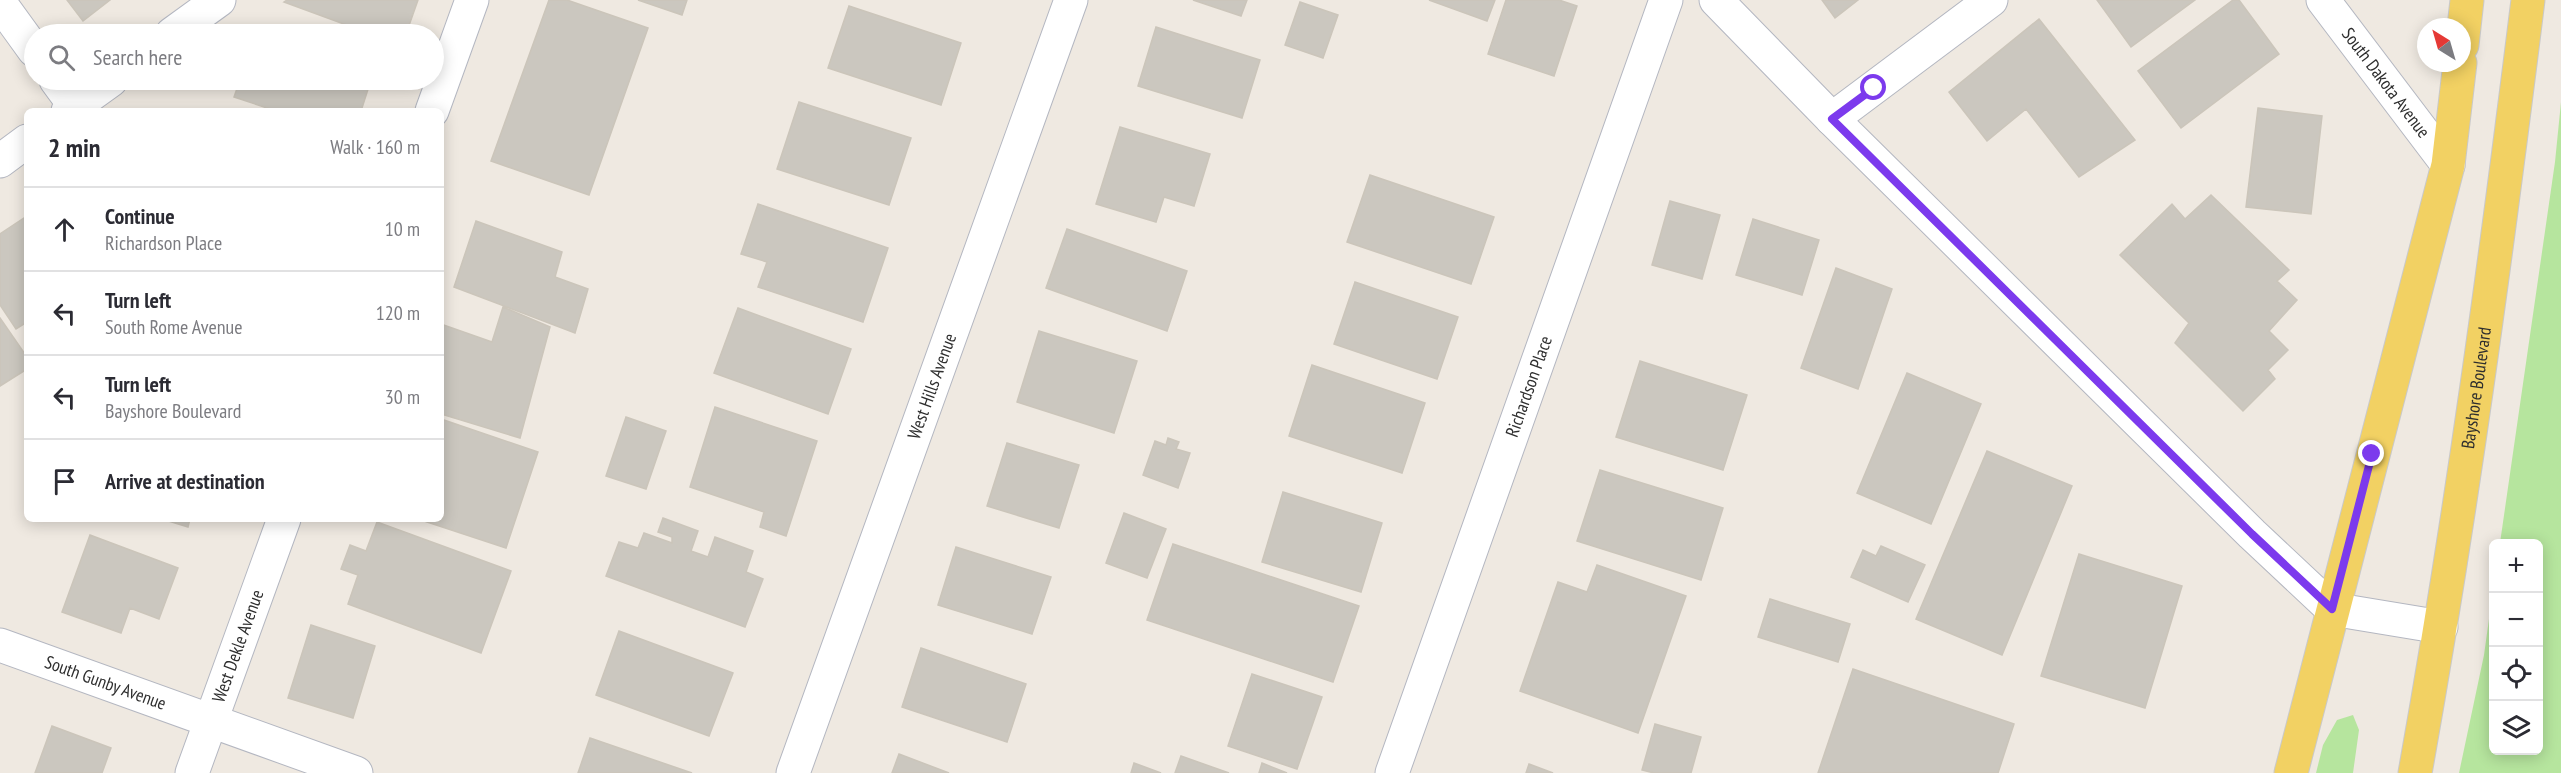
<!DOCTYPE html>
<meta charset="utf-8">
<style>
:root{--surface:#fff;--page:#f2f2f3;--text:#2b2b33;--muted:#7c7c81;--line:#e1e1e2}
body{margin:0;font-family:"PT Sans Narrow",sans-serif;background:var(--page);color:var(--text)}
.controls{position:absolute;right:18px;bottom:18px;display:grid;overflow:hidden;border-radius:9px;box-shadow:0 3px 15px #0003}
.controls button{width:54px;height:54px;display:grid;place-items:center;padding:0;border:0;border-bottom:2px solid var(--line);background:var(--surface);color:var(--text);font:30px sans-serif}
.compass{position:absolute;left:2417px;top:18px;width:54px;height:54px;border-radius:50%;background:var(--surface);box-shadow:0 3px 15px #0003;rotate:323deg}
.stop{position:absolute;width:18px;height:18px;margin:-14px;border:4px solid #7c3aed;border-radius:50%;background:#fff}
.stop.end{background:#7c3aed;border-color:#fff;box-shadow:0 2px 6px #0008}
.list{margin:0;padding:0;list-style:none}
h2{display:flex;justify-content:space-between;align-items:center;height:78px;margin:0;padding:0 24px;font-size:26px}
h2 small{font-size:20px;font-weight:400;color:var(--muted)}
.list li{display:grid;grid-template-columns:39px 1fr auto;gap:18px;align-items:center;box-sizing:border-box;height:84px;padding:0 24px;border-top:2px solid var(--line)}
.list b{display:block;font-size:22px;white-space:nowrap}
.list p{margin:0;font-size:20px;white-space:nowrap;color:var(--muted)}
.list em{font-size:20px;font-style:normal;color:var(--muted)}
.icon{flex:none;width:33px;height:33px;fill:none;stroke:currentColor;stroke-width:2;stroke-linecap:round;stroke-linejoin:round}
.map{position:relative;flex:none;width:2561px;height:773px;overflow:hidden}
.search{position:absolute;background:var(--surface);box-shadow:0 3px 15px #0003;left:24px;top:24px;width:420px;height:66px;display:flex;align-items:center;gap:15px;box-sizing:border-box;padding:0 21px;border-radius:33px;color:var(--muted);font-size:22px}
.panel{position:absolute;background:var(--surface);box-shadow:0 3px 15px #0003;left:24px;top:108px;width:420px;height:414px;border-radius:9px}
.map>svg:first-child{display:block}
</style>
<div class="map">
<svg width="2561" height="773" viewBox="0 0 2561 773">
<rect width="100%" height="100%" fill="#efe9e1"/>
<path fill="#b6e59e" d="M2561,102V773H2459L2484,655L2493,590L2494,750H2538V544L2500,543L2555,162Z
M2353,715L2359,730L2353,773H2316L2323,745L2337,720Z"/>
<path fill="#cbc7bf" stroke="#cbc5ba" stroke-width="1.5" d="M67,0H110L83,21Z
M287,0H418L406,34H371L284,2Z
M549,0H567L648,28L589,195L491,161Z
M638,0H687L682,15Z
M1193,0H1247L1241,16Z
M1429,0H1495L1487,21Z
M1506,0H1559L1577,6L1554,76L1488,54Z
M1822,0H1858L1835,18Z
M2097,0H2195L2131,47Z
M2233,0H2239L2279,54L2181,128L2138,71Z
M1300,2L1338,15L1323,58L1285,45Z
M849,6L961,43L941,105L828,68Z
M2039,19L2135,140L2079,177L2026,109L1987,141L1949,92Z
M1156,27L1260,60L1242,118L1138,86Z
M240,80H371L361,111H276L234,97Z
M799,102L911,138L889,205L777,169Z
M2258,108L2322,116L2311,214L2246,207Z
M1120,127L1210,154L1194,206L1164,197L1156,222L1096,204Z
M1370,175L1494,217L1471,284L1347,242Z
M2211,195L2289,270L2277,281L2297,300L2269,331L2288,350L2268,370L2275,379L2243,411L2175,343L2189,323L2120,255L2172,204L2185,219Z
M1670,201L1720,215L1702,279L1652,265Z
M758,204L888,248L863,322L758,287L767,262L741,254Z
M24,218L27,222V322L16,329L0,305V234Z
M1753,219L1819,240L1802,295L1736,275Z
M476,221L562,252L555,277L588,289L575,333L454,287Z
M1067,229L1187,271L1167,331L1046,288Z
M1836,268L1892,289L1858,389L1801,368Z
M1355,282L1458,317L1437,379L1334,344Z
M503,307L550,327L520,438L441,414V324L492,342Z
M738,308L851,349L828,414L714,373Z
M0,318L27,357V369L0,386Z
M1039,331L1137,361L1114,433L1017,402Z
M1640,361L1747,395L1723,470L1616,437Z
M1312,365L1425,403L1402,473L1289,436Z
M1907,373L1981,404L1931,524L1857,493Z
M715,407L817,441L786,536L760,527L764,512L690,487Z
M626,417L666,431L646,489L606,476Z
M441,419L538,452L506,548L418,519H441Z
M1168,438L1179,442L1176,449L1190,453L1178,488L1143,475L1155,441L1166,445Z
M1007,443L1079,465L1059,528L987,506Z
M1987,451L2072,486L2002,655L1916,619Z
M1600,470L1723,508L1701,580L1577,541Z
M1283,492L1382,523L1361,592L1262,562Z
M1124,513L1166,529L1147,578L1106,563Z
M663,518L698,531L691,551L708,557L715,537L753,551L746,572L763,579L745,627L606,576L619,542L638,548L644,533L672,543V537L658,532Z
M162,519H190L188,527Z
M377,522L511,571L481,653L348,604L358,575L341,569L350,545L366,551Z
M90,535L178,568L159,619L130,608L121,633L62,612Z
M1173,544L1359,606L1333,682L1147,620Z
M1881,546L1925,565L1908,602L1851,577L1863,550L1876,556Z
M956,547L1051,577L1032,634L938,605Z
M2079,554L2182,586L2145,708L2041,676Z
M1597,565L1686,596L1638,733L1520,691L1558,582L1587,592Z
M1770,599L1850,624L1838,662L1758,637Z
M311,625L375,646L353,718L288,698Z
M619,631L733,673L709,736L596,695Z
M921,648L1026,684L1007,742L902,707Z
M1853,669L2014,724L1998,773H1818Z
M1252,674L1322,697L1297,769L1228,746Z
M1655,724L1701,737L1691,773H1654L1642,770Z
M52,726L111,748L102,773H35Z
M590,738L692,773H578Z
M899,754L949,773H892Z
M1181,756L1229,773H1175Z
M1134,763L1161,773H1131Z
M1262,763L1287,773H1259Z
M1529,764L1553,773H1526Z"/>
<g fill="none" stroke-linecap="round" stroke-linejoin="round">
<g stroke="#b4b7c1" stroke-width="35">
<g id="minor">
<path d="M1716,0L1832,119L2252,534L2332,609L2441,627"/>
<path id="s1" d="M2323,0L2448,165"/>
<path d="M0,3L34,50"/>
<path d="M172,34L219,0"/>
<path d="M56,80L75,106"/>
<path d="M68,111L111,80"/>
<path d="M432,111L472,0"/>
<path d="M1832,119L1991,0"/>
<path d="M0,161L27,141"/>
<path id="s2" d="M0,645L356,773"/>
<path id="s3" d="M192,773L284,519"/>
<path id="s4" d="M793,773L1071,0"/>
<path id="s5" d="M1392,773L1666,0"/>
</g>
</g>
<g stroke="#c9c9c9" stroke-width="35">
<g id="major">
<path d="M2462,45L2467,0"/>
<path d="M2291,773L2448,165L2460,63"/>
<path id="s6" d="M2415,773C2461,517 2496,258 2528,0"/>
</g>
</g>
<use href="#minor" stroke="#fff" stroke-width="33"/>
<use href="#major" stroke="#f2d163" stroke-width="33"/>
</g>
<g fill="none" stroke-linecap="round" stroke-linejoin="round">
<path stroke="#7c3aed" stroke-width="8" d="M1874,88L1832,119L2252,534L2332,609L2372,454"/>
</g>
<g text-anchor="middle" stroke-width="5" stroke-linejoin="round" paint-order="stroke">
<g font-size="18" fill="#2e2e2e" stroke="#fff">
<text dy="6" stroke="none"><textPath href="#s1" startOffset="104">South Dakota Avenue</textPath></text>
<text dy="6" stroke="none"><textPath href="#s4" startOffset="411">West Hills Avenue</textPath></text>
<text dy="6" stroke="none"><textPath href="#s5" startOffset="410">Richardson Place</textPath></text>
<text dy="6" stroke="none"><textPath href="#s6" startOffset="390">Bayshore Boulevard</textPath></text>
<text dy="6" stroke="none"><textPath href="#s3" startOffset="135">West Dekle Avenue</textPath></text>
<text dy="6" stroke="none"><textPath href="#s2" startOffset="112">South Gunby Avenue</textPath></text>
</g>
</g>
</svg>
<div class="controls">
<button>+</button>
<button>−</button>
<button><svg class="icon" aria-label="locate" viewBox="0 0 24 24"><circle cx="12" cy="12" r="6"/><path d="M12 2v4M12 18v4M2 12h4M18 12h4"/></svg></button>
<button><svg class="icon" aria-label="layers" viewBox="0 0 24 24"><path d="M12 4l9 5-9 5-9-5zM3 14l9 5 9-5"/></svg></button>
</div>
<svg class="compass" viewBox="-18 -18 36 36"><path d="M0-13l5 13h-10z" fill="#e53935"/><path d="M0 13l5-13h-10z" fill="#7c7c81"/></svg>
<div class="stop" style="left:1874px;top:88px"></div>
<div class="stop end" style="left:2372px;top:454px"></div>
<div class="search"><svg class="icon" aria-label="search" viewBox="0 0 24 24"><circle cx="10" cy="10" r="6"/><path d="M15 15l6 6"/></svg>Search here</div>
<section class="panel">
<h2>2 min<small>Walk · 160 m</small></h2>
<ul class="list">
<li><svg class="icon" aria-label="ahead" viewBox="0 0 24 24"><path d="M12 20V5M6 11l6-6 6 6"/></svg><div><b>Continue</b><p>Richardson Place</p></div><em>10 m</em></li>
<li><svg class="icon" aria-label="left" viewBox="0 0 24 24"><path d="M17 20v-9H6M10 6l-5 5 5 5"/></svg><div><b>Turn left</b><p>South Rome Avenue</p></div><em>120 m</em></li>
<li><svg class="icon" aria-label="left" viewBox="0 0 24 24"><path d="M17 20v-9H6M10 6l-5 5 5 5"/></svg><div><b>Turn left</b><p>Bayshore Boulevard</p></div><em>30 m</em></li>
<li><svg class="icon" aria-label="arrive" viewBox="0 0 24 24"><path d="M6 21V4h12l-3 4 3 4H6"/></svg><div><b>Arrive at destination</b></div></li>
</ul>
</section>
</div>
